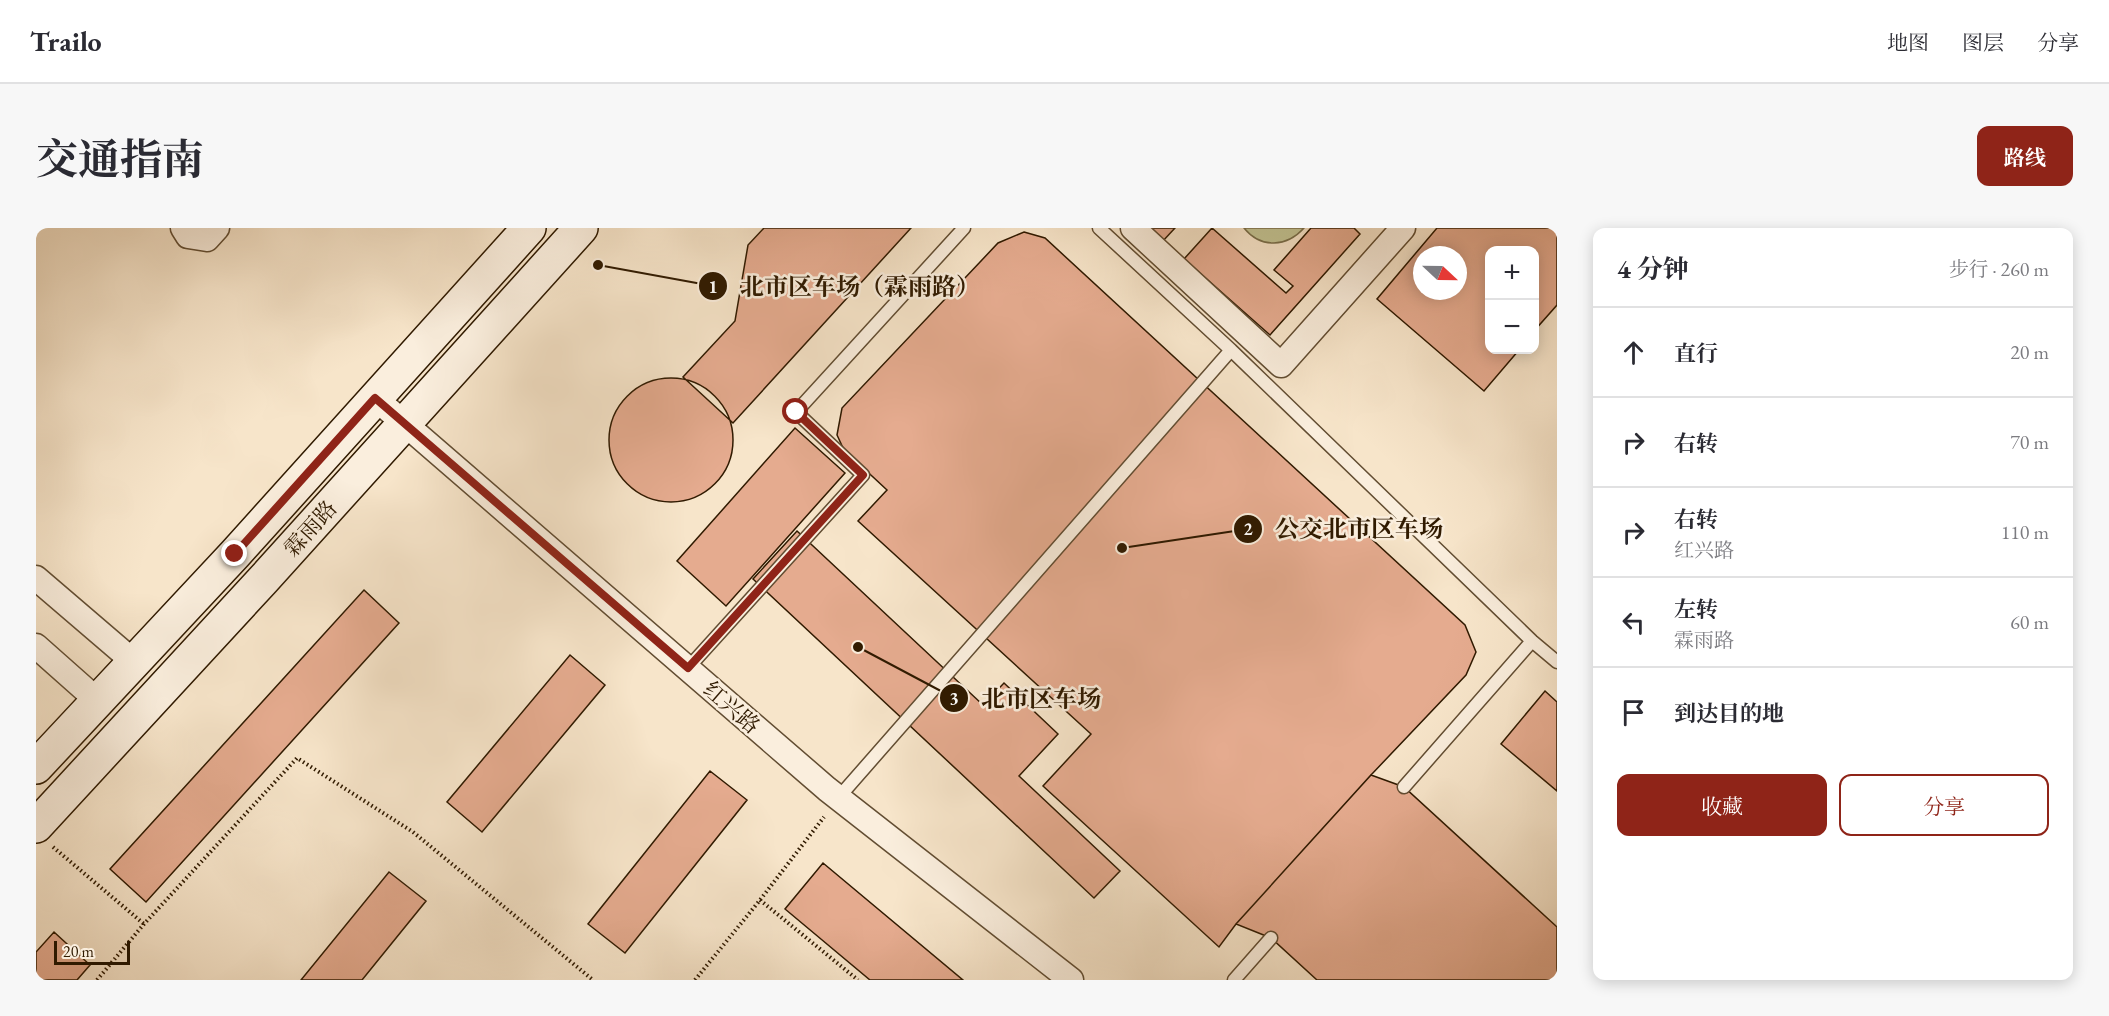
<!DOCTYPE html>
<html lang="zh">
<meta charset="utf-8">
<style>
:root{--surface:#fff;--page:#f7f7f7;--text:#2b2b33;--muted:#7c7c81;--line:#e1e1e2;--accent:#8f2418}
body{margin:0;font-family:"EB Garamond","Noto Serif SC",serif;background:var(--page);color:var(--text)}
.controls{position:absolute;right:18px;top:18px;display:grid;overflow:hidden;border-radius:12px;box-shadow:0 3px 15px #0003}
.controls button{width:54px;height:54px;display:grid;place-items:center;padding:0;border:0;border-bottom:2px solid var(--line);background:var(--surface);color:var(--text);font:30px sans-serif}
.compass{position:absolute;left:1377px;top:18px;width:54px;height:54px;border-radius:50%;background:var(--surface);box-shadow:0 3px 15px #0003;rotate:112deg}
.scale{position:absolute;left:18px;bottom:15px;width:76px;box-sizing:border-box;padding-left:6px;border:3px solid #301a00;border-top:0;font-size:16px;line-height:21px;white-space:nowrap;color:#301a00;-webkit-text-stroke:4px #faeedd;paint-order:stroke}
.stop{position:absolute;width:18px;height:18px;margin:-14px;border:4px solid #8f2418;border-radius:50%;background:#fff}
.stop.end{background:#8f2418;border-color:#fff;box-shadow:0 2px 6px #0008}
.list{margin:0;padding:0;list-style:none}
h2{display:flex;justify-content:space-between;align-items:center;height:78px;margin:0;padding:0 24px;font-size:26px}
h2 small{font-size:20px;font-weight:400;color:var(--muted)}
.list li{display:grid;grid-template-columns:39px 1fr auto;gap:18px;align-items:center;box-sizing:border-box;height:90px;padding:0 24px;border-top:2px solid var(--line)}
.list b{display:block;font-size:22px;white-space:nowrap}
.list p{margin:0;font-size:20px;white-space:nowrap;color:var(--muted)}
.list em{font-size:20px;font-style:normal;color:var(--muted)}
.actions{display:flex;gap:12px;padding:18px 24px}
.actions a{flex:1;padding:14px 0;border:2px solid var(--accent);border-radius:12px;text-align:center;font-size:21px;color:var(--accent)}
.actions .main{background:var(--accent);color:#fff}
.icon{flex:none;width:33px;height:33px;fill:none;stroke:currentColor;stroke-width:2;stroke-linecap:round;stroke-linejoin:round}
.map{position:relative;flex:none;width:1521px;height:752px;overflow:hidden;border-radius:12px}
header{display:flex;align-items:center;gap:36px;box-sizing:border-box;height:84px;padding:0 30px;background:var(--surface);border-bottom:2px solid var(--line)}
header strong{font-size:28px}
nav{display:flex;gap:33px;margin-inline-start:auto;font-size:21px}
.intro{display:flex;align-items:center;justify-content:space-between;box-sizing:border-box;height:144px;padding:0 36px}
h1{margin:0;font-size:42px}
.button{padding:15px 27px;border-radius:12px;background:var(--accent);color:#fff;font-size:21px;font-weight:700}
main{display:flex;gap:36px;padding:0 36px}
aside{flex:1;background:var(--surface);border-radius:12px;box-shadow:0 3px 15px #0003}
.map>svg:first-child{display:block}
</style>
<header>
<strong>Trailo</strong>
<nav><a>地图</a><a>图层</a><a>分享</a></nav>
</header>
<div class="intro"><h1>交通指南</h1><a class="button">路线</a></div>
<main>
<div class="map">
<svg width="1521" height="752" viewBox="0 0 1521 752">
<rect width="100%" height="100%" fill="#f7e5ca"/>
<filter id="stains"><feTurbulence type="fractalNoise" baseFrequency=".00333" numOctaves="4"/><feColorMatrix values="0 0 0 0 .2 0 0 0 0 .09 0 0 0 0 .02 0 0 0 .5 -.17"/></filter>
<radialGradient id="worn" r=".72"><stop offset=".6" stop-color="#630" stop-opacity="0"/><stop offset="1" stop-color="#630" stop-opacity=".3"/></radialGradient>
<path fill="#c2c393" stroke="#796e4a" stroke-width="1.5" d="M1208,0H1268C1251,19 1225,21 1208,0Z"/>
<path fill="#e5ab8f" stroke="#301a00" stroke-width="1.5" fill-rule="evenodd" d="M728,0H875L697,195L647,149L699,93L712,17Z
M1110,0H1139L1126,14Z
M1176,0L1250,65L1257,58L1238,42L1275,0H1318L1324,6L1234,107L1148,31Z
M1401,0H1521V77L1498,103V22H1454V122H1483L1448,163L1341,71ZM1386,27H1422V63H1386Z
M988,4L1009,10L1429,397L1440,424L1430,447L1335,547L1200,696L1183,719L1007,558L1055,506L822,293L851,262L808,222L801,207L806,180L962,15Z
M573 212a62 62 0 1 1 124 0a62 62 0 1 1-124 0Z
M759,200L809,245L690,378L641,333Z
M761,303L947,477L968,455L1022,506L983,548L1084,643L1058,670L717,351Z
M328,362L363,395L110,674L74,641Z
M534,427L569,457L446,604L411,574Z
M1509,463L1521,474V563L1465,516Z
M674,543L711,572L589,725L552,696Z
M1335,547L1368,559L1521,699V747L1517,752H1281L1235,710L1200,696Z
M787,635L927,752H834L749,681Z
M353,644L390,673L326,752H265Z
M18,704L54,737L41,752H0V724Z"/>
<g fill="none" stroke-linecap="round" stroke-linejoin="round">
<g stroke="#624d32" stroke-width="15">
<path id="service" d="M1063,0L1195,122L1496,413L1521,434
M652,440L827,247L760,184L928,0
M1368,559L1496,413
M803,569L1195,122
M1198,752L1235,710"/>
</g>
<g stroke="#624d32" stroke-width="27">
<path id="minor" d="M147,0L152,8L171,11L181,0
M1097,0L1245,137L1367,0
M339,170L791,561L1035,752
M0,350L98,434
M0,418L62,473"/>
</g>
<g stroke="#301a00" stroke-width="36">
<path id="secondary" d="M0,539L199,326L493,0
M0,598L227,352L545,0"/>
</g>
<path stroke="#301a00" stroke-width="4" stroke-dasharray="1.5 3" stroke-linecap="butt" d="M17,619L108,696
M724,672L822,752
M61,752L108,696L261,530L377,604L557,752
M659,752L724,672L788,589"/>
<use href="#service" stroke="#faeedd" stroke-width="12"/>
<use href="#minor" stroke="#faeedd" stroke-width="24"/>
<use href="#secondary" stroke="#faeedd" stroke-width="33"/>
</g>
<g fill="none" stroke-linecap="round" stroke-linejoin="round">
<path stroke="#8f2418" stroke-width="8" d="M199,326L339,170L652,440L827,247L760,184"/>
</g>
<g text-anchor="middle" stroke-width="5" stroke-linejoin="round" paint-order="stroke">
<g font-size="22" fill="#301a00" stroke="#faeedd">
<text transform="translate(274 300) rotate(-48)" y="8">霖雨路</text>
<text transform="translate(696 479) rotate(41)" y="8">红兴路</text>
</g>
</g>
<path fill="none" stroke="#301a00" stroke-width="2" d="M562 37L677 58M1086 320L1212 301M822 419L918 470"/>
<g fill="#301a00" stroke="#faeedd" stroke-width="2">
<circle cx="562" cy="37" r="6"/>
<circle cx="1086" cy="320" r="6"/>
<circle cx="822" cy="419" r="6"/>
<circle cx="677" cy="58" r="15"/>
<circle cx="1212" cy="301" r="15"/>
<circle cx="918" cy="470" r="15"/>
</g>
<g font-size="18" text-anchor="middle" font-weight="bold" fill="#fff">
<text x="677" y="65">1</text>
<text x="1212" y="307">2</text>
<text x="918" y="477">3</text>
</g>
<g font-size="24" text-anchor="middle" font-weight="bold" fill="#301a00" stroke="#faeedd" stroke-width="5" stroke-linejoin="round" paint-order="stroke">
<text x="824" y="67">北市区车场（霖雨路）</text>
<text x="1323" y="309">公交北市区车场</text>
<text x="1005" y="479">北市区车场</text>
</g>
<rect width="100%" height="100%" filter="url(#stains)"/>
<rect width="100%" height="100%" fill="url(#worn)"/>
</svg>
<div class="controls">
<button>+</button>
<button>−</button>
</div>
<svg class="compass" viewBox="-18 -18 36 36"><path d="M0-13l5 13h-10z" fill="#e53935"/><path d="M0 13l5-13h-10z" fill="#7c7c81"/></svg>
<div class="scale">20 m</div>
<div class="stop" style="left:760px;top:184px"></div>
<div class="stop end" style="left:199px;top:326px"></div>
</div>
<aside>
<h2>4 分钟<small>步行 · 260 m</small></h2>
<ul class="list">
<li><svg class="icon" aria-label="ahead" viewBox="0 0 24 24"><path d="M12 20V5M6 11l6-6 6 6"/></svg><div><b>直行</b></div><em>20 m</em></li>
<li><svg class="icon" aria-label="right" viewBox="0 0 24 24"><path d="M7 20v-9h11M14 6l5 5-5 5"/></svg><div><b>右转</b></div><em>70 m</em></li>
<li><svg class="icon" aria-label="right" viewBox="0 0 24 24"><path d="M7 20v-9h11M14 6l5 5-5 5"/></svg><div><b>右转</b><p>红兴路</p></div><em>110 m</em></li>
<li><svg class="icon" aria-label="left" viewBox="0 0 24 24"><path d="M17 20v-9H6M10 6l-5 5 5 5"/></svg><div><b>左转</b><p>霖雨路</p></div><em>60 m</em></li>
<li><svg class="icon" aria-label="arrive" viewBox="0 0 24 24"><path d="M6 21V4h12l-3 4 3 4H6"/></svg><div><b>到达目的地</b></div></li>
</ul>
<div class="actions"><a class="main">收藏</a><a>分享</a></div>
</aside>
</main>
